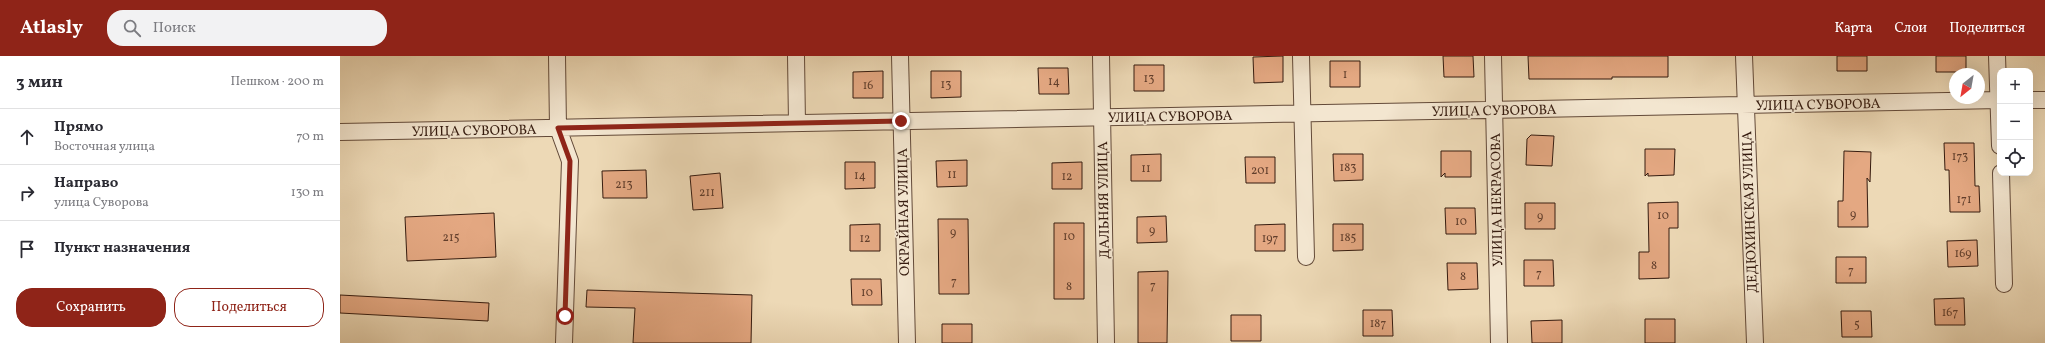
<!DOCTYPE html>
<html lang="ru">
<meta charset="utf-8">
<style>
:root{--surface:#fff;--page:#f2f2f3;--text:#2b2b33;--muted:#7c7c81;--line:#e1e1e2;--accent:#8f2418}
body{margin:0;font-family:Vollkorn,serif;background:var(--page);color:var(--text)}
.controls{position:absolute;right:12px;top:12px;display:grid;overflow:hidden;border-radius:8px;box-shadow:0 4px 16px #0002}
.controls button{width:36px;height:36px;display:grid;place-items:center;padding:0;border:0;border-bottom:1px solid var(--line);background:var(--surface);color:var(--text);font:20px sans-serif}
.compass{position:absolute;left:1609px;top:12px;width:36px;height:36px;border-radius:50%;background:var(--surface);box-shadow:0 4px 16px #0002;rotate:211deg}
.stop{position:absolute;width:12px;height:12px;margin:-9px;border:3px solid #8f2418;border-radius:50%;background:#fff}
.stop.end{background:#8f2418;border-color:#fff;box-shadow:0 1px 4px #0008}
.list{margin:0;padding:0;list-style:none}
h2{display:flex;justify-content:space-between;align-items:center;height:52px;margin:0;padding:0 16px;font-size:17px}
h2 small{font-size:13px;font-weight:400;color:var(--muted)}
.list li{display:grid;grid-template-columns:26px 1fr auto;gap:12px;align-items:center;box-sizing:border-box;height:56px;padding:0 16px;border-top:1px solid var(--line)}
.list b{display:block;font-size:15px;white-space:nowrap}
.list p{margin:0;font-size:13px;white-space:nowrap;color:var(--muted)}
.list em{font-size:13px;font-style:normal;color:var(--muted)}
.actions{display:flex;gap:8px;padding:12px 16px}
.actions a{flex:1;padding:9px 0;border:1px solid var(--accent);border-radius:16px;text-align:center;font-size:14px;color:var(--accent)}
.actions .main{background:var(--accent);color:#fff}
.icon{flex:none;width:22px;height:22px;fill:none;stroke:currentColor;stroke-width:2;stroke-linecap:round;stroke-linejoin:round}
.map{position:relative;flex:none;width:1705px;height:287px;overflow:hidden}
header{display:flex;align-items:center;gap:24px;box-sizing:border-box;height:56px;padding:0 20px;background:var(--accent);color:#fff}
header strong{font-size:19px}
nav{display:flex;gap:22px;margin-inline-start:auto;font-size:14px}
.search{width:280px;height:36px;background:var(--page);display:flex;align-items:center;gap:10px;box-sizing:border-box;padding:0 14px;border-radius:16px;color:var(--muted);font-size:15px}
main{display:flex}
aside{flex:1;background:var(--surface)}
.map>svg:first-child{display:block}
</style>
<header>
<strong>Atlasly</strong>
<div class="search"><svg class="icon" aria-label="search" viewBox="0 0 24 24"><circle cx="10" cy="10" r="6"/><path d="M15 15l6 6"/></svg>Поиск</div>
<nav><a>Карта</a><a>Слои</a><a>Поделиться</a></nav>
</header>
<main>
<aside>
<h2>3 мин<small>Пешком · 200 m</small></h2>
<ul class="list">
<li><svg class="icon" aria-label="ahead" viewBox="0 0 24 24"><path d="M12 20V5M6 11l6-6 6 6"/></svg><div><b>Прямо</b><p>Восточная улица</p></div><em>70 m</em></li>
<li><svg class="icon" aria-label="right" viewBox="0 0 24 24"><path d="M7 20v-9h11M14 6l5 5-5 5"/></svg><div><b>Направо</b><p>улица Суворова</p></div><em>130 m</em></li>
<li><svg class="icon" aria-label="arrive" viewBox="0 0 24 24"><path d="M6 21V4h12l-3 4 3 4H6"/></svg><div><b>Пункт назначения</b></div></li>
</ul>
<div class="actions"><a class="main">Сохранить</a><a>Поделиться</a></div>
</aside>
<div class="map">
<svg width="1705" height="287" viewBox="0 0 1705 287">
<rect width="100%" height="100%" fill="#edd9b6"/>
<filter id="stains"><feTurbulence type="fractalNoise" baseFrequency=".005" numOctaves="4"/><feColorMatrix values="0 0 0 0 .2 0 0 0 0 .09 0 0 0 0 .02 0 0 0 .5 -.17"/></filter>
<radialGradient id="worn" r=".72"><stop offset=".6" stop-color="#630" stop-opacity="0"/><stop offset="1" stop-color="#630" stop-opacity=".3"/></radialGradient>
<path fill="#e4a882" stroke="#351b0f" d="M943,0V26L914,27L913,1Z
M1103,0H1133L1134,21H1104Z
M1188,0H1328V21H1272V23H1189Z
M1497,0H1527V15H1497Z
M1596,0H1626V16H1596Z
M990,5H1020V31H990Z
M794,9H824V35H794Z
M698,12H728L729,38H699Z
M543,15V42H513V16Z
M591,15H621V41L591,42Z
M1191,79L1214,80L1212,110L1186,109L1187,83Z
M1604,87H1634L1635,130H1639L1640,156H1610L1609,114H1605Z
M1305,93H1335L1334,119L1308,120V117L1305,120Z
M1101,95H1131V121H1105V117L1101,121Z
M1504,95L1531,96L1530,126L1527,122L1528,171H1498V145H1503Z
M821,98V125H791V99Z
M993,98H1023V124L994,125Z
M905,101H935V127H906Z
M627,104V130L597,131L596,105Z
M505,106H535V132L505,133Z
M742,106V133H712V107Z
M306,114L307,142H263L262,115Z
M380,117L383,152L353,154L350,120Z
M1338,146V172H1329V222L1299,223V196H1309L1308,147Z
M1185,147H1215V173H1185Z
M1105,152H1135L1136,178H1106Z
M154,157L156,201L67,205L65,161Z
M826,160L827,186L797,187V161Z
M598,163H628L629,238H599Z
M714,167H744V243H714Z
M540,168V195H510V169Z
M945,168V195H915V169Z
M993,168H1023V194L993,195Z
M1637,184L1638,210L1608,211L1607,185Z
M1496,201H1526V227H1496Z
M1184,204H1213L1214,230H1184Z
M1107,207H1137L1138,233L1108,234Z
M828,215L827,287H798V216Z
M511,223H541L542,249H512Z
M247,234L412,239L411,287H293L295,252L246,251Z
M0,239L149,247L148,265L0,257Z
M1624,242L1625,269H1595L1594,243Z
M1023,254H1052L1053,280H1023Z
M1501,255H1531L1532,281H1502Z
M891,259H921V285H891Z
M1305,263H1335V287H1305Z
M1222,264V287H1192L1191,265Z
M602,268H632V287H602Z"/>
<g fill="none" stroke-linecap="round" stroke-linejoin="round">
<g stroke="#634a39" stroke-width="18">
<path id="minor" d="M217,0L218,72L230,105L224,287
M456,0L457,67
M560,0L567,287
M761,0L766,287
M961,0L966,201
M1153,0L1159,287
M1404,0L1415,287
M1657,0L1660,90
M1690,44H1705
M0,76L1660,44
M1661,117L1664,228"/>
</g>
<use href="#minor" stroke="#f3e6d0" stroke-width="16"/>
</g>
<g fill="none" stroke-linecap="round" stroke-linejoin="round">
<path stroke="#8f2418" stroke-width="5" d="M225,260L230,105L218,72L561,65"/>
</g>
<g text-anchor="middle" stroke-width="3" stroke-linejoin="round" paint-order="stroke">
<g font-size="12" fill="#613e2c">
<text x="1005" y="22">1</text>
<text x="809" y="26">13</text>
<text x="714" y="29">14</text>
<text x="606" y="32">13</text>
<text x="528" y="33">16</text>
<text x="1620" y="104">173</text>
<text x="1008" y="115">183</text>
<text x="806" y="116">11</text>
<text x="920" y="118">201</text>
<text x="612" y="122">11</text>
<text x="520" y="123">14</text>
<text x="727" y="124">12</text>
<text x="284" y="132">213</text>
<text x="367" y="140">211</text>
<text x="1624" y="147">171</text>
<text x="1513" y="162">9</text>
<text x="1323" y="163">10</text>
<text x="1200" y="164">9</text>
<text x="1121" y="169">10</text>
<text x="812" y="178">9</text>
<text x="613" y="180">9</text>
<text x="729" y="184">10</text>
<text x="111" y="185">215</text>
<text x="1008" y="185">185</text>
<text x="525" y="186">12</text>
<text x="930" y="186">197</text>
<text x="1623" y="201">169</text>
<text x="1314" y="213">8</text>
<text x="1511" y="218">7</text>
<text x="1199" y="221">7</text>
<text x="1123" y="224">8</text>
<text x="614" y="229">7</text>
<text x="813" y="233">7</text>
<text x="729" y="234">8</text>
<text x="527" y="240">10</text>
<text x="1610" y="260">167</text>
<text x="1038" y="271">187</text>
<text x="1517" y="272">5</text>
</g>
<g font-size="14" fill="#351b0f" stroke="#f3e6d0">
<text transform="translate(1478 48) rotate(-1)" y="5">УЛИЦА СУВОРОВА</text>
<text transform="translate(1154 54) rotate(-1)" y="5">УЛИЦА СУВОРОВА</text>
<text transform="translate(830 60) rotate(-1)" y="5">УЛИЦА СУВОРОВА</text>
<text transform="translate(134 74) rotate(-1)" y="5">УЛИЦА СУВОРОВА</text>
<text transform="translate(763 144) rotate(-91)" y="5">ДАЛЬНЯЯ УЛИЦА</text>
<text transform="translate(1156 144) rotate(-91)" y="5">УЛИЦА НЕКРАСОВА</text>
<text transform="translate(563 156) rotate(-91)" y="5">ОКРАЙНАЯ УЛИЦА</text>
<text transform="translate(1409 156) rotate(-92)" y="5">ДЕДЮХИНСКАЯ УЛИЦА</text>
</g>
</g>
<rect width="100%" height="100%" filter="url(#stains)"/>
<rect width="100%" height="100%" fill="url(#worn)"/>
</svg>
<div class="controls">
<button>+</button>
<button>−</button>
<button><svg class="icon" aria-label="locate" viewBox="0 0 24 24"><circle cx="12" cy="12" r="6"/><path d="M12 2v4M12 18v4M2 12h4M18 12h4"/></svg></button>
</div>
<svg class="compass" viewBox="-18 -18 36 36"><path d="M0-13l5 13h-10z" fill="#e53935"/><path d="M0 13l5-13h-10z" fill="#7c7c81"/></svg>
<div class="stop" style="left:225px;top:260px"></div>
<div class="stop end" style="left:561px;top:65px"></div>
</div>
</main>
